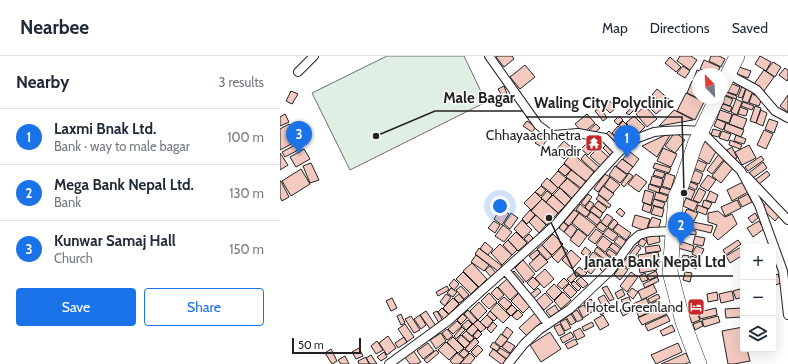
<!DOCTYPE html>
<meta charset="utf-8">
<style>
:root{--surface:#fff;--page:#f6f6f7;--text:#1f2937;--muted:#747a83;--line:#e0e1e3;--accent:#1a73e8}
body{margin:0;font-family:Cabin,sans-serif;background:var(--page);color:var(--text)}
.controls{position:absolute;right:12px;bottom:12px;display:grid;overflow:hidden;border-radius:4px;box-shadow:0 4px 16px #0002}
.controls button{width:36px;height:36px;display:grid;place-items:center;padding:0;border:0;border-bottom:1px solid var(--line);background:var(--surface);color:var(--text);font:20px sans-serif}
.compass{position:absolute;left:412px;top:12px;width:36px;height:36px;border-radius:50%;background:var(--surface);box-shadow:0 4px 16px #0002;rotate:336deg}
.scale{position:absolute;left:12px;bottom:10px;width:69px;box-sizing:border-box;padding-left:4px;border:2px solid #222;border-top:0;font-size:11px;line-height:14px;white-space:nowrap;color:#222;-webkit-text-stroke:3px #fff;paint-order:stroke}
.you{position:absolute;left:220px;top:150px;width:14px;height:14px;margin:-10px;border:3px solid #fff;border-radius:50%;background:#1a73e8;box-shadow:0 0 0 6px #1a73e833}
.badge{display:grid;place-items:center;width:26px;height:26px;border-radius:50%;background:var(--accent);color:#fff;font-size:13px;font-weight:700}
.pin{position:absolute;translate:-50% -33px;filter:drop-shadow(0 1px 2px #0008)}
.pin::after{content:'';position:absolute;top:21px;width:14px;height:12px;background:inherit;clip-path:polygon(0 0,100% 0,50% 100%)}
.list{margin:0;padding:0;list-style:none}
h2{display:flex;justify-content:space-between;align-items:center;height:52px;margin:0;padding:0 16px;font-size:17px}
h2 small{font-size:13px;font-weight:400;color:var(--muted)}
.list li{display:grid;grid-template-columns:26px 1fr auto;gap:12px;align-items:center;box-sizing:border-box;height:56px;padding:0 16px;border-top:1px solid var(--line)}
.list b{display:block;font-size:15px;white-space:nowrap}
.list p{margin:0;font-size:13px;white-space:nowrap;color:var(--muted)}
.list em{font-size:13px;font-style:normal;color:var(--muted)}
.actions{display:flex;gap:8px;padding:12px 16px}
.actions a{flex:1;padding:9px 0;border:1px solid var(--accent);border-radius:4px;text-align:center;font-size:14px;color:var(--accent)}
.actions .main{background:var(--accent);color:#fff}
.icon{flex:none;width:22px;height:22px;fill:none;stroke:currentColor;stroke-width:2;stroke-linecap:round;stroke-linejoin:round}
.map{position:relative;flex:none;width:508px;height:308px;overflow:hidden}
header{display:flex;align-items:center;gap:24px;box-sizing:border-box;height:56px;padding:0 20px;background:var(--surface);border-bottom:1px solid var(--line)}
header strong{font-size:19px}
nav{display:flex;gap:22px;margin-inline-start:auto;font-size:14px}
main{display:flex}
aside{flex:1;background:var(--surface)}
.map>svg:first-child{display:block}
</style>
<header>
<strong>Nearbee</strong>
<nav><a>Map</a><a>Directions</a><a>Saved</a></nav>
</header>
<main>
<aside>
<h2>Nearby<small>3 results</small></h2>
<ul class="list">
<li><span class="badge">1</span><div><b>Laxmi Bnak Ltd.</b><p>Bank · way to male bagar</p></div><em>100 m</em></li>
<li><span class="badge">2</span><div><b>Mega Bank Nepal Ltd.</b><p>Bank</p></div><em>130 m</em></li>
<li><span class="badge">3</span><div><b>Kunwar Samaj Hall</b><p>Church</p></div><em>150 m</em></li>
</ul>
<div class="actions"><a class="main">Save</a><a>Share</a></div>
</aside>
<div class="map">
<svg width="508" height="308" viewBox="0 0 508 308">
<rect width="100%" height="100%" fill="#fff"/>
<path fill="#e0efe3" stroke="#6f6f6f" d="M107,0H184L206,46L70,114L32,37Z"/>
<path fill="#f3c9c0" stroke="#222" d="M218,0H232L234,3L224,11L216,1Z
M400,0H411L417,4L410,14L397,5Z
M431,0H439L445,3L441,11L429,5Z
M480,0L491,6L486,15L475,8Z
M390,1L401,11L396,16L385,7Z
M424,4L440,11L437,18H431L420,13Z
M493,6L501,11L495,21L486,15Z
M245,9L255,21L240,33L230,21Z
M403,10L410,15L405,22L397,17Z
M459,11L471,15L468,22L457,18Z
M505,12L508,14V23L507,25L499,19Z
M417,14L429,18H418V27L413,25Z
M484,14L494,21L484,35L474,28Z
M412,25L418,27V42L407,37Z
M450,27L460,31L457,39L447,36Z
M224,30L227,38L222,40L218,33Z
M462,30L466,32L462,42L458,41Z
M377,33L390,44L386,49L372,39Z
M466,33L473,35L468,47L462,45Z
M11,35L18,38L12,48L6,45Z
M446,36L457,40L456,43L445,39Z
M406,37L424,46L415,64L397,55Z
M472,38L482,42L479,50L469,47Z
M508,39V56L500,50Z
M445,40L453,43L450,50L442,47Z
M328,43L336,52L330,57L322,49Z
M456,43L462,46L457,59L451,56Z
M377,44L383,52L376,58L369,51Z
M463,46L474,50L472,54L461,50Z
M356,48L358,50L349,59L346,57Z
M443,48L452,51L450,56L441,52Z
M365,50L377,63L367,71L356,58Z
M475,50L481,52L476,67L470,65Z
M320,51L327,62L323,65L315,55Z
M460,51L468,54L466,60L458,58Z
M394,54L413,64L379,70Z
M440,54L452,58L449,67L437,63Z
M481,54L487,57L483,70L476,67Z
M5,58L9,66L0,70V61Z
M307,58L315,67L303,77L295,68Z
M453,58L467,63L463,73L449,68Z
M339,60L343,64L338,69L334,65Z
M354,60L365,71L357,79L346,67Z
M437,63L446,67L443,74L434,70Z
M489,63L498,66L494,77L485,73Z
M247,65L256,71L252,76L243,70Z
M343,65L356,78L352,82L339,69Z
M446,67L464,74L461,81L444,74Z
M9,68L17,85L0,94V73Z
M316,68L320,72L312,79L308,75Z
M338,70L350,82L344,88L332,77Z
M433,73L441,75L438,81L431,79Z
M484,74L493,78L486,93L477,89Z
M329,75L344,89L339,94L324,80Z
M442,75L451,78L448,85L439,82Z
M392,76L377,101L362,90Z
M395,76L405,84L395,97L385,90Z
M262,78L268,82L262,91L255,87Z
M456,79L466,83L464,88L454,85Z
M450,84L462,89L460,93L449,89Z
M284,85L293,93L284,103L275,95Z
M309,85L316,91L308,99L301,93Z
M425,85L438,92L429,108L417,101Z
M19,87L22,92L5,101L2,96Z
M328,87L337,96L332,101L323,92Z
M469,89L476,102L462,109L455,96Z
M452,91L457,102L451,104L447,94Z
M318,92L330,102L322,111L310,100Z
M383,92L397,98L391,111L377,105Z
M24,93L30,103L16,111L10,101Z
M349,95L359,103L353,111L343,103Z
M0,97L8,109L0,114Z
M292,97L314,116L306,126L284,107Z
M305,98L320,112L316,117L301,103Z
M439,98L445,102L432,118L427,114Z
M481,100L484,104L468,115L465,111Z
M342,103L353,111L347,118L336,110Z
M418,104L427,108L423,116L414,112Z
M444,105L453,112L441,127L432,120Z
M483,106L487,112L473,122L469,117Z
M31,107L39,124L30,127L23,110Z
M375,107L391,112L389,117L373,112Z
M284,108L291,114L285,120L278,114Z
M335,110L347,119L340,127L329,119Z
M21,113L30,128L11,140L2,125Z
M291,114L306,125L301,132L286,121Z
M375,114L385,117L383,122L373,119Z
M415,114L423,118L419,128L410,125Z
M278,115L287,123L278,132L270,124Z
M487,115L490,119L478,129L475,124Z
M349,117L353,120L344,131L341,128Z
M386,117L395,120L391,133L382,130Z
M325,118L330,121L318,136L314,133Z
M356,118L367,126L359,136L348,128Z
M428,119L436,124L428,135L420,130Z
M372,120L383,123L381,131L370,128Z
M330,121L340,129L333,137L324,130Z
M267,122L278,132L272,138L261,129Z
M287,122L300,133L292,142L279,131Z
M0,125H1L9,141L2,145L0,141Z
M410,126L418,129L416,134L408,130Z
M463,126L468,136L452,145L447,134Z
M369,128L380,132L379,137L368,133Z
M261,130L266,134L261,140L255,136Z
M323,130L334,138L328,145L318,138Z
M381,131L391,134L389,139L379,136Z
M280,132L291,143L285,150L273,139Z
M408,132L415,135L411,144L404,141Z
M419,132L426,136L420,147L413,144Z
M365,134L374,137L371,149L362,146Z
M267,135L272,139L266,146L261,142Z
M430,135L438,139L435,147L426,144Z
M255,136L262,143L251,154L244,147Z
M376,136L388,140L386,146L374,143Z
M308,138L312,141L305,150L301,147Z
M468,138L472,146L462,151L458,143Z
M273,139L285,150L278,157L266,146Z
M319,139L331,149L329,152L316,143Z
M406,142L418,147L414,155L403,150Z
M262,143L278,157L267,169L251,155Z
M374,143L385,147L383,152L372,149Z
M424,144L432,147L429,153L422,150Z
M457,144L461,152L445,160L441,151Z
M310,145L314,148L309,155L305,151Z
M318,145L327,152L323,157L314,150Z
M487,146L501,158L495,165L481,152Z
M364,147L372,150L370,157L362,154Z
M300,148L310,156L306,161L296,154Z
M418,149L428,153L426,159L416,155Z
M314,150L323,157L320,162L310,155Z
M374,150L384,153L382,161L371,158Z
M221,152L229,158L222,169L214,163Z
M340,152L345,157L342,161L336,156Z
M407,153L418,157L414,165L403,160Z
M250,154L255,159L247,168L242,163Z
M294,154L299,157L289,170L284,166Z
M438,155L445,161L452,158L457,168L438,184L433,179L437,169L428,166V157Z
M311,156L321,164L317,169L307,161Z
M231,157L238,162L230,173L224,168Z
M299,157L316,170L308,180L292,167Z
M475,157L478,162L472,167L468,162Z
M327,158L333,162L327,171L321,166Z
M256,159L266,169L259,177L249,166Z
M355,159L370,163L366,175L352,170Z
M372,161L381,164L378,174L368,171Z
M334,163L338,167L332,174L328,171Z
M242,164L252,174L243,182L234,173Z
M403,164L433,170L431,177L402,170Z
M214,165L220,169L215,177L208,172Z
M479,165L484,173L473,181L467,172Z
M283,166L288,170L284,176L279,172Z
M320,166L327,171L323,176L316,171Z
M291,168L297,173L291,182L284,176Z
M338,168L351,177L346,184L333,174Z
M223,169L232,176L224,186L215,180Z
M328,172L338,179L333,185L323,178Z
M298,173L307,180L299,191L290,184Z
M316,173L323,178L315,188L308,183Z
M403,173L416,175V179L402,177Z
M236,176L247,187L238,195L228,184Z
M249,178L253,182L249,187L244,183Z
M273,178L283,188L272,199L262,189Z
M379,178L380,186L368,189L366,180Z
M323,180L332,187L325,196L316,189Z
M339,180L347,186L342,192L334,186Z
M415,180L425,182L423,190L413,188Z
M361,182L367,185L363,191L358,188Z
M228,184L237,194L232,199L223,189Z
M458,184L461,188L446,199L443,194Z
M400,185L414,190L412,196L398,192Z
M205,186L213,193L208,199L200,193Z
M333,187L342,194L338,198L329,191Z
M220,188L232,199L222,209L211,197Z
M262,189L272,200L267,204L257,193Z
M357,189L361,192L354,202L349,199Z
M379,189L381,195L366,197L365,191Z
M282,190L288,195L278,207L272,201Z
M416,190L424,193L420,202L412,198Z
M305,191L311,196L307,201L301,197Z
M317,191L333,204L330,208L314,195Z
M461,191L463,195V199L450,207L446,200Z
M199,192L222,210L218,215L195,198Z
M329,193L337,199L334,203L326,197Z
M257,194L260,197L253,204L249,200Z
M291,194L301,203L292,213L282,204Z
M313,196L325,205L320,210L309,201Z
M378,196L380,206L360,210L358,199Z
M260,198L268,206L256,216L249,208Z
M196,199L209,209L204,215L191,206Z
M349,199L356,205L349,213L342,208Z
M403,199L409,200L407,208L400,207Z
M411,200L420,203L416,213L407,209Z
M243,204L255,218L246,226L235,212Z
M326,205L330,208L323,216L320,213Z
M308,206L316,212L311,218L303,212Z
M192,207L207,223L199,231L183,215Z
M376,208L377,214L360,217L359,211Z
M341,209L348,214L340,224L334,219Z
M210,210L216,217L211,221L205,214Z
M299,211L307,217L303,221L295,215Z
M265,213L274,223L264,232L255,222Z
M234,215L244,226L240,230L230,219Z
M376,215L378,220L369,224L367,219Z
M183,216L198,231L191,238L176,223Z
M295,216L299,219L291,227L287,223Z
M351,216L358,221L347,236L340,230Z
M405,216L412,217L410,226L403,224Z
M365,217L368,224L362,226L359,220Z
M498,218L501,227L493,230V220Z
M253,221L260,228L254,234L247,227Z
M301,221L308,228L303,232L296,225Z
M377,221L379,225L365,232L363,228Z
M284,222L289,227L282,233L277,229Z
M174,223L179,228L174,234L169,229Z
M227,223L239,236L230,244L218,231Z
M294,225L301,232L298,235L291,228Z
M274,228L282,236L274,244L266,236Z
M289,228L297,236L291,242L283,234Z
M373,228L377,236L362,244L358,235Z
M167,230L169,234L158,240L156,236Z
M181,230L189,239L184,243L176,234Z
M327,230L334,243L330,245L322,232Z
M217,231L224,239L218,244L211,237Z
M171,232L177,236L173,241L167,237Z
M258,232L261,236L252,244L248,240Z
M352,232L358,236L353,243L347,238Z
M342,233L345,239L338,243L335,237Z
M460,233L463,241L456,243L453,235Z
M452,235L454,244L441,247L439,238Z
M240,236L252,248L243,257L231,245Z
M283,236L291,244L281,253L274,245Z
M437,236L438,244L428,246L427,238Z
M209,237L217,246L209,253L201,245Z
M265,237L273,246L264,254L256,245Z
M166,238L171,241L165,250L160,246Z
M179,238L184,244L179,247L174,242Z
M378,238L380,242L370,247L368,243Z
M324,239L331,250L324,254L318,242Z
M224,241L232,248L226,254L218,246Z
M349,241L351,246L344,249L341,244Z
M112,242L117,252L111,255L106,245Z
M173,242L179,248L169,258L163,252Z
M366,242L369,248L355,254L353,248Z
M311,243L317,253L310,257L304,247Z
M379,244L382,250L359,261L356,255Z
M199,246L207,255L198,264L190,255Z
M217,247L230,260L223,267L210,255Z
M232,249L237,254L231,260L226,255Z
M275,249L280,257L272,262L266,255Z
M304,249L309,258L303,262L298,252Z
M321,249L325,256L321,259L316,251Z
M352,249L354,254L343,260L340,254Z
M384,250L387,258L362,269L358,262Z
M162,252L169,259L164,263L158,256Z
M436,252L437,259L420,263L419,256Z
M461,252L462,261L446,262L445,253Z
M188,254L197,264L193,268L184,258Z
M238,254L243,259L237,264L232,260Z
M297,254L303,263L297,266L292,257Z
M416,254L420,264L412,267L408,257Z
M146,255L156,270L151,274L140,259Z
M157,255L163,265L159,267L153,257Z
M210,255L217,262L214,265L207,259Z
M255,257L263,265L247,280L239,272Z
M121,258L125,267L121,269L117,260Z
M183,258L187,262L181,268L177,264Z
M291,258L296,266L291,269L286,261Z
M140,259L146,269L141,273L134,263Z
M207,259L213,265L207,272L200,266Z
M323,259L329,269L320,274L314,264Z
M387,259L390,265L368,275L365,269Z
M131,260L140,274L134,277L125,263Z
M438,260L440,266L424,271L422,264Z
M286,263L291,272L285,275L280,266Z
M188,264L192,268L186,274L182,269Z
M198,264L206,272L201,276L193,268Z
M177,265L182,270L173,278L168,273Z
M421,265L423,270L415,274L413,268Z
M213,266L217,270L211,277L207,273Z
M312,266L314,270L304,275L302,271Z
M125,268L134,281L127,286L118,273Z
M193,268L198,273L192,280L186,275Z
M280,268L285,277L279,280L274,271Z
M392,269L395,275L383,280L380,275Z
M182,271L185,274L176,283L174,280Z
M227,271L233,276L228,283L222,278Z
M463,271V293H467L470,305L454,308H448L442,275Z
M300,272L305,280L297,284L293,276Z
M167,273L173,280L167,284L162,277Z
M198,274L202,278L197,283L193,280Z
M186,275L194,282L190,286L182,279Z
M270,276L281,293L261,306L250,289Z
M291,276L294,281L283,287L280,282Z
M161,277L166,285L156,293L150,284Z
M221,278L228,283L221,291L215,286Z
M181,279L190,287L185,292L177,284Z
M108,280L116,292L107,299L99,287Z
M124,281L127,286L118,292L115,287Z
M173,281L184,292L178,297L167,286Z
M195,282L199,286L189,296L185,293Z
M295,283L298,288L288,293L285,288Z
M97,285L103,294L96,298L91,290Z
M227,285L235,290L230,297L222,291Z
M166,286L177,296L169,304L158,294Z
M213,286L220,291L217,295L210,291Z
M148,287L154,295L143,303L137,295Z
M398,287L402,296L376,308L371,299Z
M198,289L203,294L196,301L191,296Z
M79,292L83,300L76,303L72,296Z
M220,292L230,298L227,303L217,296Z
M51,293L57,305L52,308L45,297Z
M184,293L189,297L184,302L179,298Z
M213,293L226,303L223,308H221L209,299Z
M133,294L141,306L137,308H130L124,300Z
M156,294L159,297L147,307L144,304Z
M104,296L107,301L101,305L97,301Z
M177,297L184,303L179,308H173L170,305Z
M190,297L195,302L190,308H180Z
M406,297L410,306L405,308H381Z
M91,299L97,308H90L86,302Z
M65,300L69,308H61L58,304Z
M86,301L89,308H79L78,305Z"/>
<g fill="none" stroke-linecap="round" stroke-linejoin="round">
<g stroke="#222" stroke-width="10">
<path id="street" d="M209,0L258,69L270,78L274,79L298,77L325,82L339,96
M18,16L34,0
M448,18L477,34L495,55L508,62
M467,121L508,164
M225,214L250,244L268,268
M109,308L168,265L275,169L315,122L339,96L352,86L358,82L374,76L384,75L404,74L421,75L461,115L479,149L503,215L508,259
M228,308L244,288L259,274L290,253L331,214L351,186L359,179L370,176L393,175"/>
</g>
<g stroke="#222" stroke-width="16">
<path id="highway" d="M442,31L457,0
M419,308L403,266L390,216L396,140L401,130L415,88L437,42"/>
</g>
<use href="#street" stroke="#fff" stroke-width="8"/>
<use href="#highway" stroke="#fff" stroke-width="15"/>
</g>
<defs>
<g id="temple-square" transform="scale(0.9)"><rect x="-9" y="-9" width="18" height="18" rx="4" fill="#c62828" stroke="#fff"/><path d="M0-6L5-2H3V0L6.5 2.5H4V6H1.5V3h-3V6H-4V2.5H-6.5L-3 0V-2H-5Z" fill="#fff"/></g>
<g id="hotel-square" transform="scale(0.9)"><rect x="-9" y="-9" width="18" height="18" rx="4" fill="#c62828" stroke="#fff"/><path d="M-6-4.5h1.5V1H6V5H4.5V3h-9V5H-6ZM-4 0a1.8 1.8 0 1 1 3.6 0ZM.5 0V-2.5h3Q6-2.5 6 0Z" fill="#fff"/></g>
</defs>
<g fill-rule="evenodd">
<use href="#temple-square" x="314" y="87"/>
<use href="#hotel-square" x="416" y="251"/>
</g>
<g text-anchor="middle" stroke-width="3" stroke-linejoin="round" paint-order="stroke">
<g font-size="14" fill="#222" stroke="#fff" text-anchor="end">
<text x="301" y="84">Chhayaachhetra<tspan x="301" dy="16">Mandir</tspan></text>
<text x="403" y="256">Hotel Greenland</text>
</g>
</g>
<path fill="none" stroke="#222" stroke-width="1.5" d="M96 80L155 55H243M404 137L402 61H246M269 162L296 220H453"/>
<g fill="#222" stroke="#fff" stroke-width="1.5">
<circle cx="96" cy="80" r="4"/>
<circle cx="404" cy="137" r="4"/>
<circle cx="269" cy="162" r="4"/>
</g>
<g font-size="15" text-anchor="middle" font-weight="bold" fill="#222" stroke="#fff" stroke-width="3" stroke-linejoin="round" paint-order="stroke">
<text x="199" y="47">Male Bagar</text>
<text x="324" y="52">Waling City Polyclinic</text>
<text x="375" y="211">Janata Bank Nepal Ltd</text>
</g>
</svg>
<div class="controls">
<button>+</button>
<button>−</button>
<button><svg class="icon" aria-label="layers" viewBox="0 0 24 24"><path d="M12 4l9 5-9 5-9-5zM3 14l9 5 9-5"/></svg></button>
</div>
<svg class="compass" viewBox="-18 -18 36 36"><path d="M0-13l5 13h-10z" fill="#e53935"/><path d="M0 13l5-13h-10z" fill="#747a83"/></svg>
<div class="scale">50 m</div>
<div class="you"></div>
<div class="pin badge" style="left:347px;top:102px">1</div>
<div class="pin badge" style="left:401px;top:189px">2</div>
<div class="pin badge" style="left:19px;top:98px">3</div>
</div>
</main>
